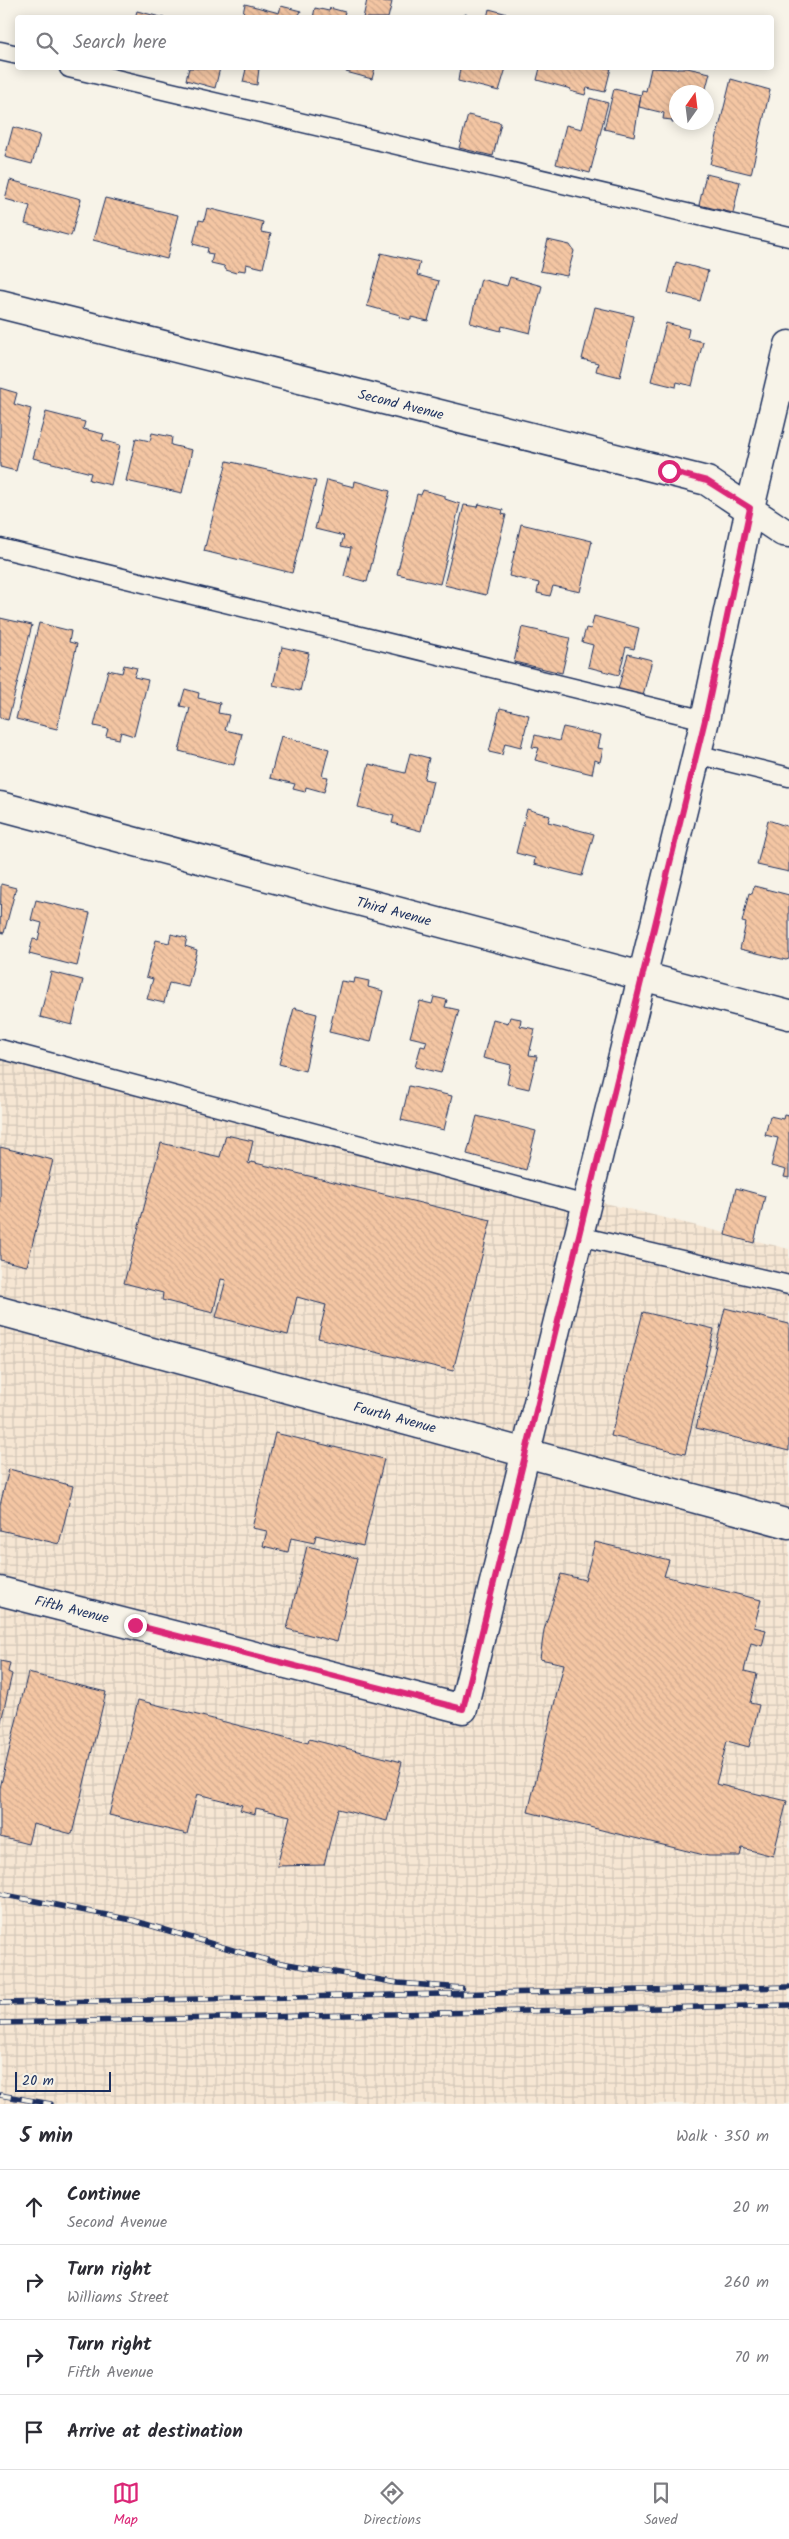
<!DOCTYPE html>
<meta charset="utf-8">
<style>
:root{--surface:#fff;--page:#f2f2f3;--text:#2b2b33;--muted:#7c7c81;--line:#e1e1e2;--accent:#db2777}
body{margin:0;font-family:Kalam,sans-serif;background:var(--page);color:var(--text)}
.compass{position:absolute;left:669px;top:85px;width:45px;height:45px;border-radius:50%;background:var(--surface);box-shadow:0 2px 12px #0003;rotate:14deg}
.scale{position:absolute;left:15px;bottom:12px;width:96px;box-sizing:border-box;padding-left:5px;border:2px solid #1b2f5e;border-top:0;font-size:14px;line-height:18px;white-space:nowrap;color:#1b2f5e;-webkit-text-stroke:4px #f7f3e8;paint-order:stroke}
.stop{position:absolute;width:15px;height:15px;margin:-11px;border:4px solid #db2777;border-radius:50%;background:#fff}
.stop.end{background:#db2777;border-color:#fff;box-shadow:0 1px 5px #0008}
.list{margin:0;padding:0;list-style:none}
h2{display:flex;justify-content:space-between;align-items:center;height:65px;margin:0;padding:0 20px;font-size:21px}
h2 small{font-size:16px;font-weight:400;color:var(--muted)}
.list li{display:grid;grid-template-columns:32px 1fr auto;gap:15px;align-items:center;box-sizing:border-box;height:75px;padding:0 20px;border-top:1px solid var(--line)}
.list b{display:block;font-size:19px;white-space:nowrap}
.list p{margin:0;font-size:16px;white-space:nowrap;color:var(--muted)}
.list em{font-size:16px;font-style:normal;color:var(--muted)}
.icon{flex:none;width:28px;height:28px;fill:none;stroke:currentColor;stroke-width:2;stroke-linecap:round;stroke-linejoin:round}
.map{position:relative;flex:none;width:789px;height:2104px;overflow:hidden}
.search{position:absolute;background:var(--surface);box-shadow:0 2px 12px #0003;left:15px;right:15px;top:15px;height:55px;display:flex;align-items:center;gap:12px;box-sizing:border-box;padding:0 18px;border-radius:5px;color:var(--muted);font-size:19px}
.sheet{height:365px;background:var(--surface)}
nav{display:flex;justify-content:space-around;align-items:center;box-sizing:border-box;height:70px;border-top:1px solid var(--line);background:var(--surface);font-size:14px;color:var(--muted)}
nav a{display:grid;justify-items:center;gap:2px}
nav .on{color:var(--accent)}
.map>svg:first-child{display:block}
</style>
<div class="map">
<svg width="789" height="2104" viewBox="0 0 789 2104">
<defs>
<pattern id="industrial-grid" width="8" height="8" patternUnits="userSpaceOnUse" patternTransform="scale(1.25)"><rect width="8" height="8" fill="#f6e6d3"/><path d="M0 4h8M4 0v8" fill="none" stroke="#d2c6b8"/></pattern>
<pattern id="building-back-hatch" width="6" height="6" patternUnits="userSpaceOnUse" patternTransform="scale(1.25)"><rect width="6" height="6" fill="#f4c6a3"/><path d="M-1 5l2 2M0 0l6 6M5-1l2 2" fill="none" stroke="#d1aa8f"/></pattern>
</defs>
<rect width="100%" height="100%" fill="#f7f3e8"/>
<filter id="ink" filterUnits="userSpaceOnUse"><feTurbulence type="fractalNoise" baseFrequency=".02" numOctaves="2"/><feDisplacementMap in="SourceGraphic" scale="10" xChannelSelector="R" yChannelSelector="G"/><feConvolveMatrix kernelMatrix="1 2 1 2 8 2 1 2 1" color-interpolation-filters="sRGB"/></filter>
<g filter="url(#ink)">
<path fill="url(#industrial-grid)" d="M0,1045L617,1206L789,1249V2104H0Z"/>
<path fill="url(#building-back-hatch)" stroke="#1b2f5e" d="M367,0L392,2L388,18H363Z
M245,4L279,13L281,6L301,11L299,15L308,18H242Z
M315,8L329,11L330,8L345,12L344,15L353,18H313Z
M489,9L519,17V18H487Z
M137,11L164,18H135Z
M465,14L480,18H464Z
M189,68H220L215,88L186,80Z
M242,68H259L257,85L243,82L246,69Z
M347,68H375L372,79L346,72Z
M460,68H506L499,91L458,81Z
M540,68H611L605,92L587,88L585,95L570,91L571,89L537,80Z
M651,68L677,69V68H687L710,73L705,92H676V122L682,124L672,122V120L663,119L664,113L639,107L642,90L646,91Z
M731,79L770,90L751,174L710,164Z
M614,89L641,95L634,136L604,129Z
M590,98L608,103L590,173L556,164L566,125L582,129Z
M468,115L501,123L493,156L459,148Z
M13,127L40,135L32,164L5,157Z
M706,174L740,182L733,213L699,205Z
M10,180L81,199L71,236L25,224L30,206L5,199Z
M105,198L178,215L167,259L93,240Z
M207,208L263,222L261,232L271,234L263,268L246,264L245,271L239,270L236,273L226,270L224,266L211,263L213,254L207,253L208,248L193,244L199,220L204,221Z
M548,240L570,245L574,251L567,276L540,271Z
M381,253L420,262L417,275L439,281L428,321L411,317V320L399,317L400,315L367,306Z
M676,262L708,271L700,301L668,293Z
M510,277L542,286L530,333L502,326L501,331L470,323L481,279L507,286Z
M595,307L634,316L620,377L596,371L598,363L582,359Z
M666,323L689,329L687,338L703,342L692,386L677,382L676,387L651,381Z
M0,388L17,393L14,404L31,409L16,471L0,467Z
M46,412L85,422L83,429L104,434L102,440L120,445L111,485L89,480L91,473L33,458Z
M152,433L172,437L171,445L192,450L182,493L126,481L136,438L150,441Z
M227,461L316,481L292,573L204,551Z
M327,480L354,487L355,481L390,491L367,582L344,576L351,548L341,546L344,536L315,529Z
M423,490L445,496V499L460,504L440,584L397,574L417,494L421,495Z
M479,504L503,510L502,514L506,515L486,595L444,585L464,505L478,507Z
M521,524L592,541L580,592L553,586L550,596L537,593L539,583L509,576Z
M594,616L639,628L634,649L626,647L619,675L588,667L593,645L582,642L586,628L591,629Z
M0,618L32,625L8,720L0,718Z
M39,623L71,631L69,642L77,644L57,729L16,719Z
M522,627L570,638L562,673L514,662Z
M282,647L309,653L300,691L273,685Z
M628,654L652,660L643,695L618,689Z
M124,665L137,668L134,677L148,680L134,736L121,732L119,739L106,736L108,729L94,726L108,670L122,673Z
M185,689L199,693L198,698L220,703L218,713L229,715L225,730L242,734L234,765L179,751L190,708L180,706Z
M500,708L529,715L521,747L505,743L502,755L489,752Z
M563,727L601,735L598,748L603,749L600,762L595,760L592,774L535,760L539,748L532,747L535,735L559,741Z
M281,736L329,749L322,776L328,777L324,792L306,787L305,792L293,789L295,784L270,778Z
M410,753L429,758L424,779L433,781L421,831L392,823L394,816L358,807L369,764L405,773Z
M527,809L550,816L548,822L594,834L582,876L534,864L535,858L516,853Z
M768,820L789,827V872L757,865Z
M1,884L16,888L4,933L0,932Z
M754,886L789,895V959L786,960L740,949L746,923L742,922L749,893L752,894Z
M36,900L90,913L77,966L29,954L33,939L38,940L42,923L31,920Z
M171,934L187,938L185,946L197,950L188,987L169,983L164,1003L147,999L153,979L146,977L156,940L169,943Z
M51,972L83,980L72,1025L40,1017Z
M355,978L369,981L368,987L383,991L371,1042L329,1032L341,981L354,983Z
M434,997L447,1000L445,1007L459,1010L441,1073L415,1067L421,1046L425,1047L427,1041L410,1037L420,1001L432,1004Z
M294,1008L317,1014L305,1071L279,1064Z
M510,1017L521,1019L520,1026L535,1029L529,1055L537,1056L529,1089L507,1084L511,1065L483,1058L493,1019L508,1023Z
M409,1086L452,1096L444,1130L401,1120Z
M784,1115L789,1116V1178L784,1177L786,1170L771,1166L778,1138L765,1135L770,1116L783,1119Z
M477,1116L536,1131L526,1170L467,1154Z
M226,1135L253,1141L248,1163L250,1164L251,1162L491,1220L453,1371L318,1338L326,1305L297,1297L288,1335L216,1317L226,1280L221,1279L213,1313L162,1300L163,1293L124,1283L161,1143L220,1157Z
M0,1147L53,1160L27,1266L0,1260Z
M736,1188L765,1196L754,1243L725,1235Z
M725,1308L789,1324V1451L696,1428Z
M643,1312L714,1329L685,1454L611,1436Z
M275,1433L384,1459L363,1546L316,1535L314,1543L291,1538L288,1552L263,1546L267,1531L252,1528Z
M9,1469L73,1486L59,1544L0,1530V1505Z
M595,1542L669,1560L664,1576L761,1600L754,1627L766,1630L762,1646L751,1643L744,1671L757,1674L750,1703L759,1705L749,1747L727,1741L716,1784L787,1801L773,1856L742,1848L740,1856H708L528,1812L564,1664L540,1659L544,1630L561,1574L585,1580Z
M307,1546L357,1558L337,1642L287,1629Z
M0,1661L10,1663L8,1672L12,1674L0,1726Z
M28,1673L106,1692L72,1834L33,1824L28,1844L0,1837V1788Z
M138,1700L308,1743L309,1739L402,1762L387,1821L338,1809L324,1865L277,1866L290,1816L256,1808L255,1814L240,1810L242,1805L197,1794L187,1834L109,1815Z"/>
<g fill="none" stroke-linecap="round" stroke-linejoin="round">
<g stroke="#1b2f5e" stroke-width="21">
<path id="service" d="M0,51L18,55
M69,68L789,237
M0,548L705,720
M696,754L789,777
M0,1049L586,1205
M579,1236L789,1285"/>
</g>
<g stroke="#1b2f5e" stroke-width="31">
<path id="minor" d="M0,304L707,481L783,532L789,533
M0,806L789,1015
M0,1311L789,1524
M0,1591L463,1709L705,720L750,508L789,345"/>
</g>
<use href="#service" stroke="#f7f3e8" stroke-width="18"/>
<use href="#minor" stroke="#f7f3e8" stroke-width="28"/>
<g stroke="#1b2f5e" stroke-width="5.5">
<path id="rail" d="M0,1894L132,1920L270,1961L398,1983L462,1988
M0,2003L789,1987
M0,2023L789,2005
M0,2095L51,2104"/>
</g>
<use href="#rail" stroke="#f7f3e8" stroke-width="4" stroke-dasharray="11" stroke-linecap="butt"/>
</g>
</g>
<g fill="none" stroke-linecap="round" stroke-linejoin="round" filter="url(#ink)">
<path stroke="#db2777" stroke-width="6" d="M135,1625L463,1709L705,720L750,508L707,481L669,471"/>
</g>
<g text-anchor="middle" stroke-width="4" stroke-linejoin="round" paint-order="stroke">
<g font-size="14" fill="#1b2f5e" stroke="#f7f3e8">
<text transform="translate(401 404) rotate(14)" y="5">Second Avenue</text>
<text transform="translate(394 911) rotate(15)" y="5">Third Avenue</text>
<text transform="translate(395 1417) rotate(15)" y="5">Fourth Avenue</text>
<text transform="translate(72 1609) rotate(14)" y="5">Fifth Avenue</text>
</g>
</g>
</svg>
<svg class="compass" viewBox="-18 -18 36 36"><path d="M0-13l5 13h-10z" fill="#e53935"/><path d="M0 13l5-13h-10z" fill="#7c7c81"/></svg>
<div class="scale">20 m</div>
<div class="stop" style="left:669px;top:471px"></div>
<div class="stop end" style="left:135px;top:1625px"></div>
<div class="search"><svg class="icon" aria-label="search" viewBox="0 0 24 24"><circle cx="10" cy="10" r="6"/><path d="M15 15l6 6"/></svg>Search here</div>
</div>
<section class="sheet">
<h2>5 min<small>Walk · 350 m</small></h2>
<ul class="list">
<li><svg class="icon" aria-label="ahead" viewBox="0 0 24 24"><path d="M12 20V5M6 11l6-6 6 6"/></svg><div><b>Continue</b><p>Second Avenue</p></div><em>20 m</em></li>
<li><svg class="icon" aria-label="right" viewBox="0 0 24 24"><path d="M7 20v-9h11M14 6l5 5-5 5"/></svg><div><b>Turn right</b><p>Williams Street</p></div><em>260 m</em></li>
<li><svg class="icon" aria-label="right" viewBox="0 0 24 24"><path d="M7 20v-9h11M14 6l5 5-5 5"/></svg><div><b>Turn right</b><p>Fifth Avenue</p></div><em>70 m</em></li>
<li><svg class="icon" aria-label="arrive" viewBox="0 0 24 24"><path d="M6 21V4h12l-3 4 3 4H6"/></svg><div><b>Arrive at destination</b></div></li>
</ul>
</section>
<nav>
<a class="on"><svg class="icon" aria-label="map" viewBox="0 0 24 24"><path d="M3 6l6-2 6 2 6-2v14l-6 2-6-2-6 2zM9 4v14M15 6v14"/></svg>Map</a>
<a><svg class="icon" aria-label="directions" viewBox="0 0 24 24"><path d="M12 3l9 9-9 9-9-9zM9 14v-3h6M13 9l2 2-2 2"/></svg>Directions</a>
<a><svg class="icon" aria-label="saved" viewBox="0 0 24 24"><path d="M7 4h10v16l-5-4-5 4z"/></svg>Saved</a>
</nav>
